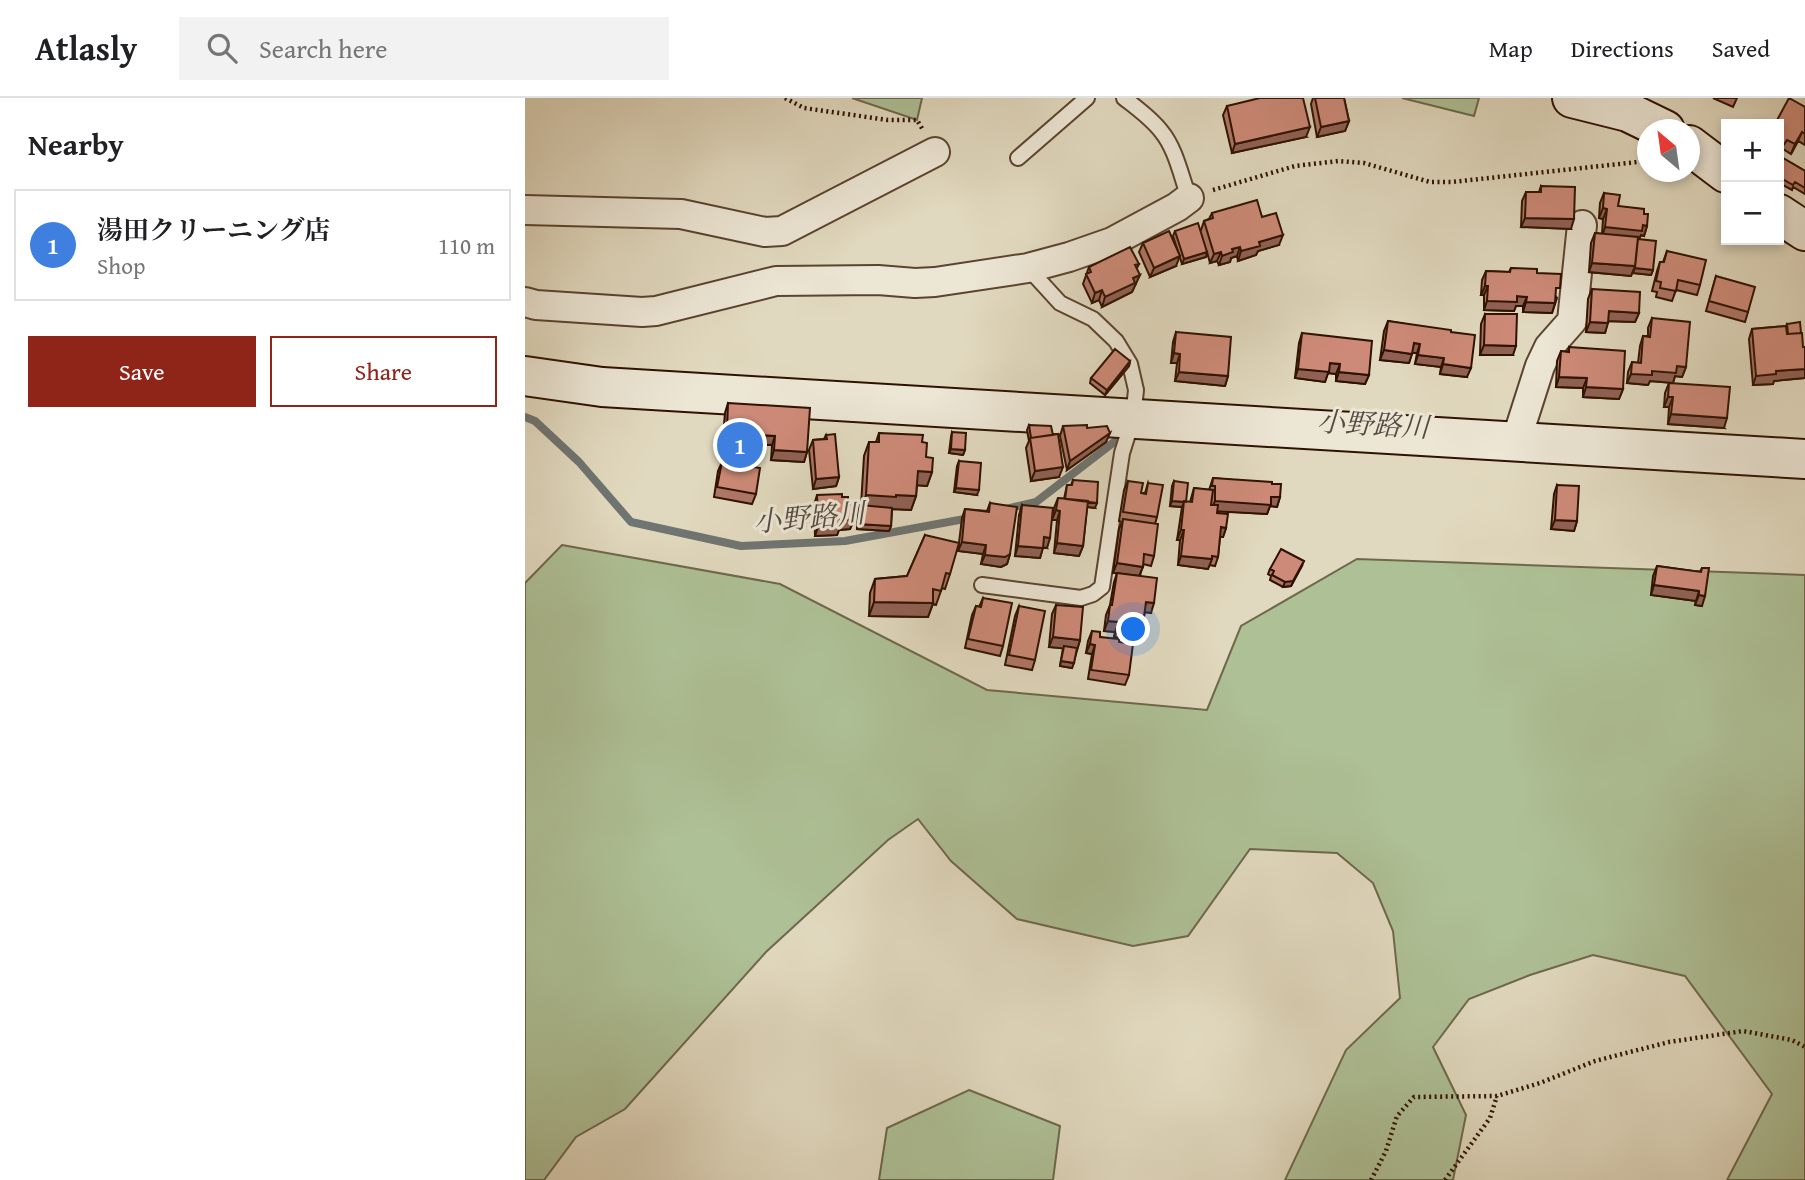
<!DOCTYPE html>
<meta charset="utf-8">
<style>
:root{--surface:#fff;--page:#f2f2f2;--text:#202124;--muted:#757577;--line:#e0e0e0;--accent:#8f2418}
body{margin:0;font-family:"Gentium Book Plus","Noto Serif JP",serif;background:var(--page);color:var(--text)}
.controls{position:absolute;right:21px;top:21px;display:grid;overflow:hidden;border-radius:0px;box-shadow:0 4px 10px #0003}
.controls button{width:63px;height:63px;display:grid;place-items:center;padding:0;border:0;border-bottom:2px solid var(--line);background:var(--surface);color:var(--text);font:35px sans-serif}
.compass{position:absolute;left:1112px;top:21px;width:63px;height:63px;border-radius:50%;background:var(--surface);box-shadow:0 4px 10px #0003;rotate:331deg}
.you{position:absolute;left:609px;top:532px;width:24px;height:24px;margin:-18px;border:5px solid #fff;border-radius:50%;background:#1a73e8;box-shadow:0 0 0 10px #1a73e833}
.badge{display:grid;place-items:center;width:46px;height:46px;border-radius:50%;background:var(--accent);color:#fff;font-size:23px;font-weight:700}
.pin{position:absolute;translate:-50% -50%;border:4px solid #fff;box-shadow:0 2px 7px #0006}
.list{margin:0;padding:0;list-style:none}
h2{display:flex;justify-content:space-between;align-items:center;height:91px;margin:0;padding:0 28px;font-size:30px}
h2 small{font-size:23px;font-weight:400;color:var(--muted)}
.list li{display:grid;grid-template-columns:46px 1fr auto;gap:21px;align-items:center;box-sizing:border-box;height:112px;margin:0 14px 14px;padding:0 14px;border:2px solid var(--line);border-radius:0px}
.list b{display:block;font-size:26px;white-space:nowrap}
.list p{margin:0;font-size:23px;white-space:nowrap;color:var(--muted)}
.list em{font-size:23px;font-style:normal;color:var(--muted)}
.actions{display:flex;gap:14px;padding:21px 28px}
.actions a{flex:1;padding:16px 0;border:2px solid var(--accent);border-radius:0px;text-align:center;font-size:24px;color:var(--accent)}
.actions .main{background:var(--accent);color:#fff}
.icon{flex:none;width:38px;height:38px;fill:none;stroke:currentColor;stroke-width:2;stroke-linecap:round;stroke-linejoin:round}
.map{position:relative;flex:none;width:1280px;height:1082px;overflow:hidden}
header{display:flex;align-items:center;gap:42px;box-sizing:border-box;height:98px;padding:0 35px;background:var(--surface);border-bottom:2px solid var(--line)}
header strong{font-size:33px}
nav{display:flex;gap:38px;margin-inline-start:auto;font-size:24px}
.search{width:490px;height:63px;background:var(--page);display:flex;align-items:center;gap:18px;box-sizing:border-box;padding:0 24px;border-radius:0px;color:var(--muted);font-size:26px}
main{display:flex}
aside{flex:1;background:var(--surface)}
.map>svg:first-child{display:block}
</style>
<header>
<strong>Atlasly</strong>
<div class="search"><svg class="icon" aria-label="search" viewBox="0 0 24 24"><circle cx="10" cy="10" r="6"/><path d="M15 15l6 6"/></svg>Search here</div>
<nav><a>Map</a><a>Directions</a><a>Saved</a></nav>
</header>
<main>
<aside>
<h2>Nearby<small></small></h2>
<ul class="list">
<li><span class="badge" style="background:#3f7fe0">1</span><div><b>湯田クリーニング店</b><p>Shop</p></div><em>110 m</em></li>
</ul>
<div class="actions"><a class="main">Save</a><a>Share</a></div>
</aside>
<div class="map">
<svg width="1280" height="1082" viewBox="0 0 1280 1082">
<rect width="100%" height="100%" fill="#e1d9bf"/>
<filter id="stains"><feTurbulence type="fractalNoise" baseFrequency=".00286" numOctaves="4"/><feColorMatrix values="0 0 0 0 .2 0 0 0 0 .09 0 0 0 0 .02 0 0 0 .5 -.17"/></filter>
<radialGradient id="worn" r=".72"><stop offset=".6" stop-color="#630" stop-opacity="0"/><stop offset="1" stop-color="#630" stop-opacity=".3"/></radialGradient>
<path fill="#aec096" stroke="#6e684c" stroke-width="2" d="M327,0H397L392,22Z
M877,0H954L949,18Z
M37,447L255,486L462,592L682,612L716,528L832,461L1280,477V1082H1202L1247,996L1160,878L1068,857L1005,877L944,901L908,949L941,1017L928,1082H760L821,952L875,900L868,833L848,785L812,755L725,751L663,838L608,848L492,821L426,763L393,721L363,742L241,854L100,1011L51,1039L19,1082H0V485Z
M444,992L535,1028L528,1082H354L362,1030Z"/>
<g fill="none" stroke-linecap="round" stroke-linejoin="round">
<path stroke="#6f7572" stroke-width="8" d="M0,319L10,323L54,364L106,424L216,448L320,443L445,420
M481,411L511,404L593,341"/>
<g stroke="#5c4330" stroke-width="18">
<path id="lane" d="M599,0C612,10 626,20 636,33C651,51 656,78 664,100
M493,60L562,0
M457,487L556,500L568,496L577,489L597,355L608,320L611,292L605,266L591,243L568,221L535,205L503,170"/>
</g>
<g stroke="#5c4330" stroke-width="32">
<path id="street" d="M0,112L156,116L240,134L257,133L410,54
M0,204L11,207L117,214L131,213L251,183L353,182L390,185L410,184L503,170L544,159L587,144L652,109L664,100
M991,343L1015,268L1024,249L1047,223L1057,127"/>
</g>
<g stroke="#2f1101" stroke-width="42">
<path id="secondary" d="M1047,0L1103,14L1140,32
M1164,47L1201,75
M1254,116L1280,133
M0,278L77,289L1280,361"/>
</g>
<path stroke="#2f1101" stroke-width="4.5" stroke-dasharray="2 3.5" stroke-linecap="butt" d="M260,0L279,10L363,22H392L398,32
M688,92L770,68L813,63L839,65L905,84H927L1122,63
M846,1082L861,1053L872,1018L889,999L972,998L1015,985L1070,963L1144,944L1218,933L1267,942L1280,949
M920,1082L965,1020L972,998"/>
<use href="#lane" stroke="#ece6d5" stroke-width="14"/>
<use href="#street" stroke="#ece6d5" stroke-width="28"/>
<use href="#secondary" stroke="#ece6d5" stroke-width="38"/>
</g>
<path fill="#b07767" stroke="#2f1101" stroke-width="2" d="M788,0H819L824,23L820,33L792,39L786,6Z
M1188,0H1212L1208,9Z
M702,8L781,39L707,55L698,17Z
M1280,9V47L1273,43L1266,56L1258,51L1255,58L1254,26Z
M1258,60L1280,73V96L1268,89L1267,92L1254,85V68Z
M1016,88L1046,131L996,129L997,103L1001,94H1014Z
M1079,95L1093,108L1119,116L1122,128L1119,138L1116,137L1114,141L1128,172L1126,177L1108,175V172L1106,178L1064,174L1066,145L1070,135L1077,136L1078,121L1074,120L1075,105Z
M687,115L737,119L754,147L733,153L731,157L713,163L712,158L706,160L705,164L694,167L692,163L685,165L682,154L681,159L657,166L648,138L650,133L676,132L679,123L684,121Z
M618,145L651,168L625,179L614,154Z
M1142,153L1175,187L1172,197L1151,192L1147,203L1131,199L1132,194L1127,193L1132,173L1135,164H1138Z
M614,166L612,170L611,186L610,187L607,194L577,209L574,202L567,205L558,186L564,169Z
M986,170L1012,175L1032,200L1027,215L998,214V208H991L989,213L959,212V197H956L957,182L961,173L984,174Z
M1191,178L1223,214L1220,224L1181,213Z
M1067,191L1114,215L1110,224L1083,223L1080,235L1061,234L1063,201Z
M960,216L988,257H955L956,226Z
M1127,220L1161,269L1157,279L1150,278L1148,285L1125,283L1123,287L1102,285L1103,274L1107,264L1113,265L1115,248L1118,238H1123V230Z
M863,223L926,234L942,279L915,276L916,269L890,266L892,255H887L884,265L855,262L859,233Z
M1262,226L1278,249H1280V280L1249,283L1248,286L1228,287L1224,241L1227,231L1261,228Z
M651,234L703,278L700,288L650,283L652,265H646L648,244Z
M777,235L844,277L840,286L811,283V276L803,275L800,284L770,280L774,245Z
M1044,249L1098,291L1094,301L1058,299V290L1031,289L1032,263L1036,253L1043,254Z
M605,263L604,268L580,297L565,285L566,280Z
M1144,285L1199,330L1143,326L1144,309H1139L1140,295Z
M203,305L282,354L279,364L246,362L247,347L214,345V341L198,340L200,315Z
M504,327L534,379L506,383L501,350L504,343L502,332Z
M538,328L562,330L581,344L542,372L535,338Z
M427,334L440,352L438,357L424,355L426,339Z
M354,335L397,344L401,359L407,374L402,388L392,387L391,398L386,412L367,411L366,428L364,433L332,431L333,412L335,407H336L339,358L344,344H351Z
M301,337L314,379L311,388L288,391L284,352L288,342L299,341Z
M434,363L452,397L429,394L432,368Z
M197,364L231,396L227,406L189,399L193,373Z
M688,380L747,386L755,399L752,409L745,408L742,416L693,413L701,430L698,439H695L693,459L690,468L684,467L683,471L653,467L655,442H652L657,409L645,408L647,388L649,383L661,404H665L669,390L684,392Z
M548,382L570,410L562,409L558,448L554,458L529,455L532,422H527L529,410L533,400L539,401L542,387H546Z
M603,383L616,395H620L623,385L632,419L630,426L629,458L626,468L618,466L615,478L626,515L620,514L614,542L589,539L590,534L579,533L581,517L585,507L589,484L592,475H588L594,431L597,424L594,423L599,392Z
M1032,387L1052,423L1049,433L1026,431L1029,396Z
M292,397L317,399L323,407L329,422L325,431L314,432L312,437L290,438L289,407Z
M465,405L485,456L482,466L476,469L456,466L458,456L433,453L437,420L440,411L462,413Z
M497,407L522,450L518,449L515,460L490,458L494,417Z
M400,437L425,476L420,491L417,490L411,507L408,506L403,519L344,518L345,495L350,481L382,478Z
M777,468L766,488L758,489L745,482L746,478L743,476L745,471Z
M1132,468L1175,474L1177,470V508L1170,507L1171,503L1126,497L1128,478Z
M458,500L478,548L475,558L440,550L447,517L451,508L454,509Z
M531,507L555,542L547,570L535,568L538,550L524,549L527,516Z
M494,508L510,562L507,572L480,567L490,518Z
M567,533L575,539L594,544L604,577L600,587L563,581L567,556L561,555L563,543Z"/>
<path fill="#906154" stroke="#2f1101" stroke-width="2" d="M824,23L820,33L792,39L796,29Z
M785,29L781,39L707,55L710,46Z
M1277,34L1273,43L1266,56L1270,46Z
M1078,110L1082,111L1078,121L1074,120Z
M1000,120L1049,121L1046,131L996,129Z
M1118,127L1122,128L1119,138L1116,137L1113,143L1077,139L1080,129Z
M758,137L754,147L733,153L731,157L713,163L716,153L734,144Z
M715,149L712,158L706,160L705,164L694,167L697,158L707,151Z
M682,154L681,159L657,166L659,161Z
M696,154L692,163L685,165L689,156Z
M655,158L651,168L625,179L629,170Z
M1067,165L1110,168L1106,178L1064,174Z
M1110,170L1128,172L1126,177L1108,175Z
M615,177L607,194L577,209L580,199L608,180Z
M960,188H963L959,197H956Z
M577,192L574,202L567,205L570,195Z
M992,198L1002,199L998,208H991L989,213L959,212L962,203Z
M1001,204L1030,205L1027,215L998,214Z
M1084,213L1114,215L1110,224L1080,223Z
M1065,224L1083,225L1080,235L1061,234Z
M889,245L895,246L892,255H885Z
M959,247L991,248L988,257H955Z
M859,252L887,256L884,265L855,262Z
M649,255L655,256L652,265H646Z
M893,257L919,260L916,269L890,266Z
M605,263L604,268L580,297L582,292Z
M805,265L815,266L811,276L803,275L800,284L770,280L773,271Z
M918,266L946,270L942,279L915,276Z
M1152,268L1161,269L1157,279L1150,278L1148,285L1125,283L1123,287L1102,285L1106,276Z
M1280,271V280L1249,283L1248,286L1228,287L1231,278L1251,273Z
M654,274L703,278L700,288L650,283Z
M814,274L844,277L840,286L811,283Z
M1034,279L1062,280L1058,290L1031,289Z
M1061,289L1098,291L1094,301L1058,299Z
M1143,299H1148L1144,309H1139Z
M1146,316L1202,320L1199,330L1143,326Z
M202,331L218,332L214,341L198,340Z
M585,335L581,344L542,372L545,363Z
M218,336L250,338L247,347L214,345Z
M426,351L440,352L438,357L424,355Z
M249,352L282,354L279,364L246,362Z
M538,369L534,379L506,383L510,373Z
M393,373L407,374L402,388L388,387Z
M314,379L311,388L288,391L291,381Z
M431,390L454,392L452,397L429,394Z
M341,397H371L391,398L386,412L367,411L336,412Z
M746,399H755L752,409L745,408L742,416L686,413L690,403Z
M540,401L572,405L570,410L539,406Z
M647,403L659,404L657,409L645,408Z
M531,412L535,413L532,422H527Z
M315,422H329L325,431L314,432L312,437L290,438L293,429Z
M1030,422L1052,423L1049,433L1026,431Z
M333,426L366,428L364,433L332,431Z
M696,429L701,430L698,439H693Z
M656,432H659L655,442H652Z
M519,439L525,440L522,450L516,449Z
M437,444L461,447L458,456L433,453Z
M532,445L558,448L554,458L529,455Z
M493,448L518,450L515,460L490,458Z
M485,456L482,466L476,469L456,466L460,457Z
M656,458L687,461L683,471L653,467Z
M779,463L766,488L758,489L760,484Z
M592,465L618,469L614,478L588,475Z
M1129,487L1174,493L1171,503L1126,497Z
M1174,497L1180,498L1177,508L1170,507Z
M349,504L408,505L403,519L344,518Z
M621,504L629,505L626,515L618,514Z
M583,523L594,524L590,534L579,533Z
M593,529L617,533L614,542L589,539Z
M528,539L555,542L552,552L524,549Z
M565,546L570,547L567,556L561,555Z
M536,563L549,565L547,570L535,568Z"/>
<path fill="#cd8a78" stroke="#2f1101" stroke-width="2" d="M735,0H778L785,29L710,46L702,8Z
M790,0H819L824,23L796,29Z
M1264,0L1280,9V36L1277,34L1270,46L1262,42L1258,48L1254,46V26H1250Z
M1258,60L1280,73V90L1270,84L1268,87L1254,79V73L1257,67L1254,66Z
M1016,88L1050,89L1049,121L1000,120L1001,94H1016Z
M1079,95L1095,97L1093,108L1119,111V116H1123L1122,128L1118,127L1117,133L1080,129L1082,111L1078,110Z
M732,102L737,119L751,115L758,137L734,144L735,148L716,153L715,149L707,151L708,154L697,158L696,154L689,156L679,123L688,120L687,115Z
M673,125L682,154L659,161L650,133Z
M644,133L655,158L629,170L618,145Z
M1070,135L1113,139L1110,168L1067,165Z
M1113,141L1131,143L1128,172L1110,170Z
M605,149L614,166L610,167L615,177L608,180L610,185L580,199L577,192L570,195L561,176L566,174L564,169Z
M1142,153L1181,162L1175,187L1153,182L1151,193L1135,190L1136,184L1131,183L1135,164H1139Z
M986,170L1012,171V175L1036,176L1035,190H1031L1030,205L1001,204L1002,199L992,198V204L962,203L963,188H960L961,173L985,174Z
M1191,178L1230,189L1223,214L1184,203Z
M1067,191L1115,194L1114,215L1084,213L1083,225L1065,224Z
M960,216H992L991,248L959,247Z
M1127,220L1165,224L1161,269L1152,268L1151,275L1127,273V277L1106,276L1107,264L1116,265L1118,238L1125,239Z
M863,223L926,232V234L950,237L946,270L918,266L919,260L893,257L895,246L889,245L887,256L859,252Z
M1275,224L1276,235L1263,236L1262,226Z
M1261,228L1262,236L1277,235L1278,249H1280V271L1251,273V276L1231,278L1227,231Z
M651,234L706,239L703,278L654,274L655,256L649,255Z
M777,235L847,243L844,277L814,274L815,266L805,265L804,274L773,271Z
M1044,249L1100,253L1098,291L1061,289L1062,280L1034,279L1036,253L1044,254Z
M590,251L605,263L582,292L566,280Z
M1144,285L1205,289L1202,320L1146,316L1148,299H1143Z
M203,305L285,310L282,354L249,352L250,338L218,336V332L202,331Z
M504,327L526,328L528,337L506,340Z
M562,327V330L582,328L585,335L545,363L538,328Z
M427,334L441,335L440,352L426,351Z
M354,335L398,337L397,344L402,345L401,359L408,360L407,374L393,373L391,398L371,397V399L341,397L344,344H354Z
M310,336L314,379L291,381L288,342L302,341L301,337Z
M533,336L538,369L510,373L505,340Z
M434,363L456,365L454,392L431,390Z
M197,364L235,370L231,396L192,389Z
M688,380L747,384V386H756L755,399H746V407L690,403V388H687Z
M548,382L573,384L572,405L540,401L542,387H547Z
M603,383L618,385L616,395L621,396L623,385L638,387L632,419L598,414Z
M649,383L663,385L661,404L647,403Z
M1032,387L1054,388L1052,423L1030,422Z
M669,390L688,392L686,407H693L692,415L703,416L701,430L696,429L693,459L687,458V461L656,458L659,432H656L659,403L667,404Z
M317,396V399H323V407L328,406L329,422H315L316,428L293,429L292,397Z
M533,400L563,403L558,448L532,445L535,413L531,412Z
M465,405L492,409L485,456L480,459L460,457L461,447L437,444L440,411L464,414Z
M335,407L367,410L366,428L333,426Z
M497,407L528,410L525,440L519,439L518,450L493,448Z
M598,421L633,426L629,458L619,456L618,469L592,465Z
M400,437L434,445L425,476L421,475L416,493L408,491V505L349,504L350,481L382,478Z
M756,451L779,463L768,483L760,484L747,477L749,473L745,471Z
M1132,468L1176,474L1177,470H1184L1180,498L1174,497V493L1129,487Z
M592,475L632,480L629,505L621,504L617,533L593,529L594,524L583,523L585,507H587Z
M458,500L487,505L478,548L443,541L451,508L456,509Z
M531,507L558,509L555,542L528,539Z
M494,508L520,513L510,562L484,557Z
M567,533L575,534V539L594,541V544L608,546L604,577L566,572L570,547L565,546Z
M539,548L552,550L549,565L536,563Z"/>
<g text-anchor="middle" stroke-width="6" stroke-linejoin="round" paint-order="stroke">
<g font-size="28" font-style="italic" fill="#544b43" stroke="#ece6d5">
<text transform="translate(848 326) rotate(3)" y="10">小野路川</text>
<text transform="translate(284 419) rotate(-5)" y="10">小野路川</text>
</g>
</g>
<rect width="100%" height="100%" filter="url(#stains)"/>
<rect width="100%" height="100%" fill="url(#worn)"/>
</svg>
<div class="controls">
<button>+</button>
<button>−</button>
</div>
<svg class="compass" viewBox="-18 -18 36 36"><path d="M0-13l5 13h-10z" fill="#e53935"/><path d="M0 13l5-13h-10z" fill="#757577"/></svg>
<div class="you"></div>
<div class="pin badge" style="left:215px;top:347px;background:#3f7fe0">1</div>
</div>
</main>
